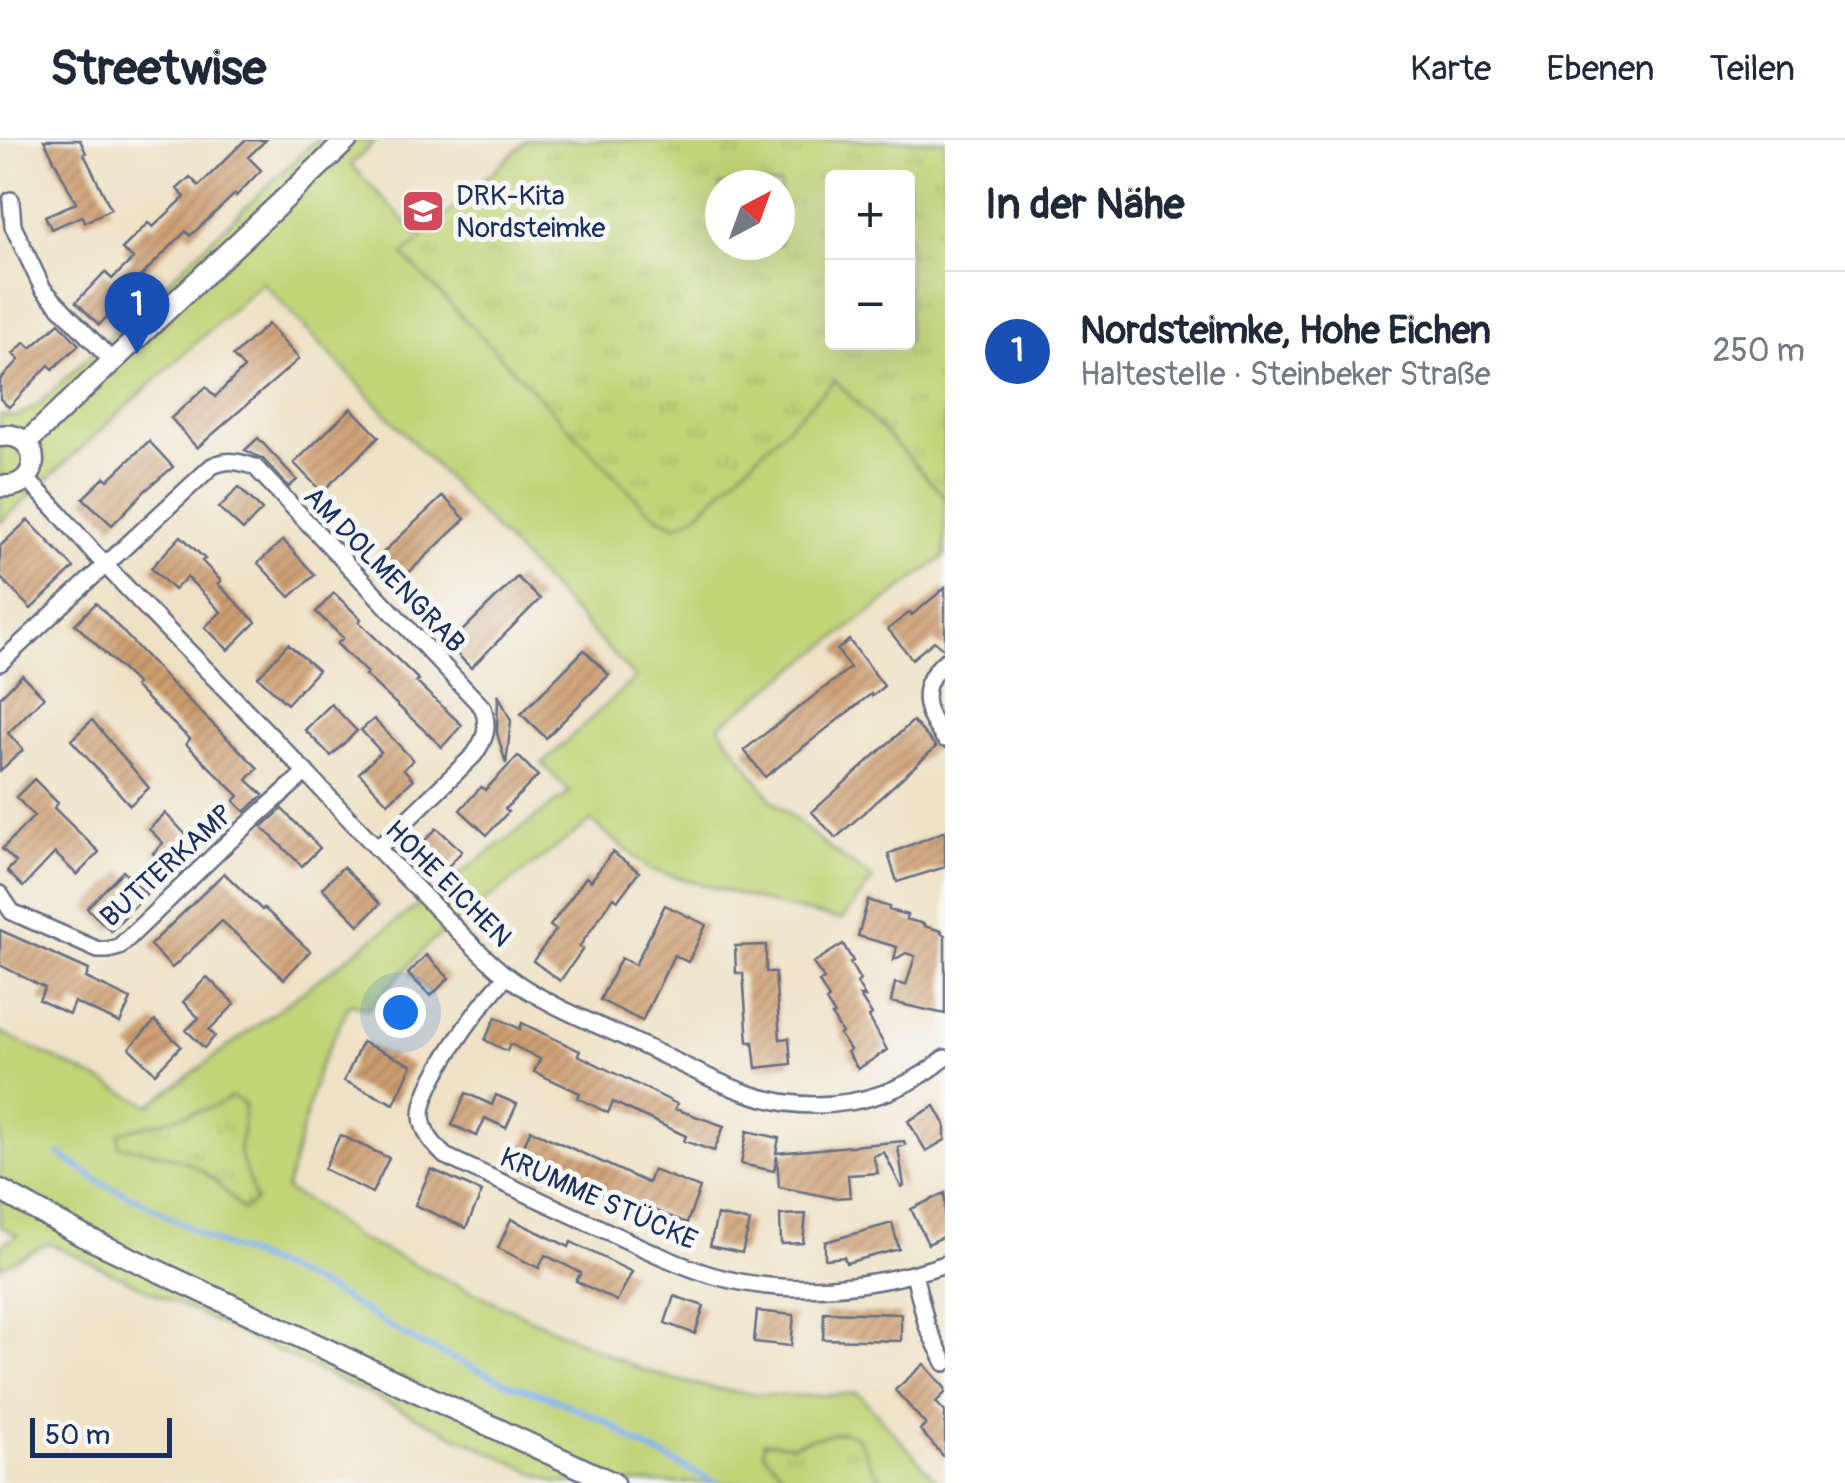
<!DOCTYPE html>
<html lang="de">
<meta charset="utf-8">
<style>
:root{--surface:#fff;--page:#f6f6f7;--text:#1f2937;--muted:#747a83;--line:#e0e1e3;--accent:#d1495b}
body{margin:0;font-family:Pangolin,sans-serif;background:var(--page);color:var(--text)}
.controls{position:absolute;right:30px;top:30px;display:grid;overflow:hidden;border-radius:10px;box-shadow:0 10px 40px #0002}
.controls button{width:90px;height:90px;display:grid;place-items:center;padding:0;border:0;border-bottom:2px solid var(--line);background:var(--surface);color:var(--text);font:50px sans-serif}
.compass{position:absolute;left:705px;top:30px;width:90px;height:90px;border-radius:50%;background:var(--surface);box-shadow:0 10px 40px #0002;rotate:41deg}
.scale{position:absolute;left:30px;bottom:25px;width:142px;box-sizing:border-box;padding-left:10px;border:5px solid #1b2f5e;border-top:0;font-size:28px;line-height:35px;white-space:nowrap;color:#1b2f5e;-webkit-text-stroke:8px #f6f6f2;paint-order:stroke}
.you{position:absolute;left:400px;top:872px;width:35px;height:35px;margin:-25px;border:8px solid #fff;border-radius:50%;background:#1a73e8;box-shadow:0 0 0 15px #1a73e833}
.badge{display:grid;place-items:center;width:65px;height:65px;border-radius:50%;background:var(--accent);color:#fff;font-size:32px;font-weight:700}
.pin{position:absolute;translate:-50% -82px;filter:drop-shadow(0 2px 5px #0008)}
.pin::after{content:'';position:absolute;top:52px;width:35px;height:30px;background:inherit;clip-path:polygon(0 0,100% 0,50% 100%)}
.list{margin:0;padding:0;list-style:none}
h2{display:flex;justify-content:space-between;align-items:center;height:130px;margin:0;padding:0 40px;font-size:42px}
h2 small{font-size:32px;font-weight:400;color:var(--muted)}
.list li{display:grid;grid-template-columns:65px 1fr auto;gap:30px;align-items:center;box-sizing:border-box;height:160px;padding:0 40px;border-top:2px solid var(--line)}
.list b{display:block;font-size:38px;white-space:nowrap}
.list p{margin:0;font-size:32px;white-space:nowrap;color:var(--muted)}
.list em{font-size:32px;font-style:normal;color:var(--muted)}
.map{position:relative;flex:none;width:945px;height:1343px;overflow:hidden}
header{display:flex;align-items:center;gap:60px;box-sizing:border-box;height:140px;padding:0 50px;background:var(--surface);border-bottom:2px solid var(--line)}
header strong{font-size:48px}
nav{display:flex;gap:55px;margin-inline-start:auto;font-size:35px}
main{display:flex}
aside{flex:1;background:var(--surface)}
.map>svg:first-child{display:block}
</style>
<header>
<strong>Streetwise</strong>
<nav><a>Karte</a><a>Ebenen</a><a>Teilen</a></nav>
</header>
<main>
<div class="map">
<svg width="945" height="1343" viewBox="0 0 945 1343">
<defs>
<pattern id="park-tufts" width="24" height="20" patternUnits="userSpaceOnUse" patternTransform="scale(2.5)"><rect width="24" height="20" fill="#c1d477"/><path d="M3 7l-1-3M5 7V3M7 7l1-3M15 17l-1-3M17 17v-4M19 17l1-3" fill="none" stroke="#a5b669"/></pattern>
<pattern id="building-hatch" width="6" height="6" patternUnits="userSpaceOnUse" patternTransform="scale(2.5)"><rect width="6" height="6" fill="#ce9d6f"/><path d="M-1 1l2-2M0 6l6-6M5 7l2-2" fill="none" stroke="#a6805e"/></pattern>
</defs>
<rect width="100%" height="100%" fill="#f6f6f2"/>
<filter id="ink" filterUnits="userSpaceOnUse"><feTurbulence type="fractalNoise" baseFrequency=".01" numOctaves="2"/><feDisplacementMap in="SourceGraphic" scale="20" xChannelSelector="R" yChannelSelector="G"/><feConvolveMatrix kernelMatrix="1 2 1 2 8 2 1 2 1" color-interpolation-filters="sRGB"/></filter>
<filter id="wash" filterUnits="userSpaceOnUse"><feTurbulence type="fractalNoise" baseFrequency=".0048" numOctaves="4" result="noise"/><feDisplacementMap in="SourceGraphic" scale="40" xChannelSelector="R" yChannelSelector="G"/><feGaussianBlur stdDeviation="2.25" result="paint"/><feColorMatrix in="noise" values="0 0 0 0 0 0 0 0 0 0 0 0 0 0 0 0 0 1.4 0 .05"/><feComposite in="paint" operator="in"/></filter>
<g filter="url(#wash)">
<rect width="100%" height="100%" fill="#efe1c5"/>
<path fill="#c1d477" stroke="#6e826a" stroke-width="2.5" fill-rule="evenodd" d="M316,0H376L351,25L422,98L527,0H945L908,202V38H832L696,375L835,239L945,357V416L719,586L772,660L830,709L873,739L842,780L783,767L651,730L591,681L431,802L368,869L350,863L318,930L286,1050L314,1065L353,1096L637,1228C715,1254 776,1260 858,1253L939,1343H887L873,1329L867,1317L843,1292L813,1298L793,1305L764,1303C773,1320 781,1339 803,1342C815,1343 824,1338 836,1343H556L49,1103L0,1127V1106L17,1095L0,1086V892L150,965L570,652L542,624L635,538L262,142L0,383V275L16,277L38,265ZM720,45H780V105H720Z"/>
<path fill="url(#park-tufts)" stroke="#6e826a" stroke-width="2.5" fill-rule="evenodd" d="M527,0H945V357L835,240L696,375L677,385L660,378L645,367L403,115ZM832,38H908V202H832ZM720,45H780V105H720Z
M232,957L245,964L239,1012L256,1061L243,1070C232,1058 221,1046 209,1036C183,1015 150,1011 119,1006V993L213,967Z
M843,1292C862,1294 862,1308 870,1323C874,1331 880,1337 887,1343L794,1341L785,1335L764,1313V1302L793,1305L813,1298Z"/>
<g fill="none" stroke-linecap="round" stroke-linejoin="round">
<path stroke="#81b3ed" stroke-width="6" d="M59,1014L102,1043L141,1061L213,1101L273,1125L334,1153L416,1202L512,1245L545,1255L607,1282L637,1303L716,1343"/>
</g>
<g id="blocks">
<path fill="url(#building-hatch)" d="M44,0H80L86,13L84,14L111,69L85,82L82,76L51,89L45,76L76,63Z
M245,0H266L248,17L261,30L236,56L235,54L190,96L186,91L135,142L137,145L99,185L76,162L105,132L112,139L133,119L122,109L148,83L153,87L185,57L177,49L190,37L199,46Z
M59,183L79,205L53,229L49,225L9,267L0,259V240L19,220L13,214L25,202L31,208Z
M268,184L299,219L197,308L171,278L206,247L215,257L244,228L233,216Z
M351,268L379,297L322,352L294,323Z
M258,298L297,340L289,347L263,319L245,310Z
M149,301L173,327L146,350L112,385L83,358L105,337L108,340Z
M239,347L262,370L243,390L219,368Z
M443,356L465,379L399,442L376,419Z
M28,380L74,428L31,469L0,437V406Z
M181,396L205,419L202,421L221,441L218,444L256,482L228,510L205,487L221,472L187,437L174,450L151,428Z
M283,400L315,435L290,457L258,423Z
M517,437L540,459L471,528L448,505Z
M945,448V510L934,501L912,519L888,489L910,472L912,475Z
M334,453L361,479L359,482L419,540L416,542L462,585L442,607L365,535L367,533L337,504L343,498L316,472Z
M96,463L172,544L258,628L247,640L263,655L245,672L234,661L239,656L186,604L190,599L152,564L134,546L137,544L75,484Z
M849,500L884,546L872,556L871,554L765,637L744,610L850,528L837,510Z
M288,504L318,530L287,564L258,537Z
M584,510L609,535L546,598L521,574Z
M22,535L44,557L8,593L23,610L0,631V557Z
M498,554L511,581L506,624L497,593Z
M331,564L357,591L331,616L305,590Z
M374,579L413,620L404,629L413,640L388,663L359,633L381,612L361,590Z
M92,580L149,648L130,665L71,600Z
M913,581L936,607L836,698L812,672Z
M518,616L538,636L505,669L508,672L487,695L460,670L481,647L485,650Z
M34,639L58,663L54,668L99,712L77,735L55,713L23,747L7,731L16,722L2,709L34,676L16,657Z
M282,669L320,708L302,726L262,687Z
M165,673L193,702L167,728L153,713L163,703L149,689Z
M437,688L462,711L444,731L419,707Z
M945,691V727L897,742L888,714Z
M612,712L639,732L618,760L614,757L579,807L583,809L560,841L533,821L556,790L550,786L586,737L591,741Z
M343,727L380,764L359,785L322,748Z
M123,731L146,754L111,791L87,768Z
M224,733L262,770L264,768L310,811L284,839L222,781L172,828L150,805Z
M868,760L889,767V770L907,775L906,779L924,784V786L942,791L941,793L945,795V874L891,862L895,843L906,845L915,816L906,813L894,820L897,807L858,796Z
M665,765L706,785L688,822L674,815L642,881L600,860L621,818L635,825Z
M0,790L89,830L86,838L131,859L120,883L74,862L69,874L39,860L45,848L0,825Z
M843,804L853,821L850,823L860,840L857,843L865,857L860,856L872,875L869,877L887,910L858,929L847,912L850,910L840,895L842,893L832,876L835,875L826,861L829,859L819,842L824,839L813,823Z
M766,805V832H775L780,899L789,898L791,924L756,928L753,902H748L743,833H736L735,806Z
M426,815L449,838L431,856L408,834Z
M207,837L235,864L209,890L215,896L204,908L186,890L199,878L183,862Z
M496,877L520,889L522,883L580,911L578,915L677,964L675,969L724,986L714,1011L684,1001L686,996L613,962L608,973L578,958L580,953L534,932L540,919L510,904L507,911L485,900Z
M155,881L181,906L155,933L129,908Z
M362,902L412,925L394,964L344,941Z
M466,953L492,965L496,955L517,964L506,988L485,978L477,996L452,985Z
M935,966L945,984V1000L926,1011L908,981Z
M531,990L648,1043L653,1030L700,1048L687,1083L617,1056L614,1061L583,1047L585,1042L549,1025L542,1040L513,1027Z
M747,991L779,998L776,1013L904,1001L905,1005L898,1007L904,1046L901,1047L884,1012L873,1016L878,1033L848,1035L850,1057L834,1058L779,1047L777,1016L774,1031L741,1024Z
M340,995L389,1018L372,1053L324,1029Z
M431,1029L482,1052L466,1088L415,1065Z
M945,1053V1096L928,1104L911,1069Z
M806,1074L803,1103L781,1104L780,1075Z
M717,1075L750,1082L742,1113L710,1106Z
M511,1079L569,1107L571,1102L632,1132L617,1161L576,1141L581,1133L545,1115L539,1128L498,1108Z
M892,1083L899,1109L846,1123L844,1117L825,1119V1102Z
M674,1156L704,1166L695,1194L665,1183Z
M757,1171L794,1175L791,1206L754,1202Z
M824,1172L901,1174V1201L823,1199Z
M924,1224L945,1248V1253L936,1262L945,1272V1318L920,1290L926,1285L895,1250Z"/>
</g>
</g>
<g filter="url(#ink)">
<use href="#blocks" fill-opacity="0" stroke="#656d82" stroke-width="2.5"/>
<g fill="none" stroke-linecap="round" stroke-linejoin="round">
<g stroke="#656d82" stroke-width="20">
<path id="minor" d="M11,60L13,86L43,149L112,221
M26,339C56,366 80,399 108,428C175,499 245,568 312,639C350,680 388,720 427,759C452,785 476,811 503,833C543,864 592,882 637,903C673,919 709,940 747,953C815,977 890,964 945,918
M945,521C917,546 923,572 945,599
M0,523L212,326C228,319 238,321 255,327L483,568C489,588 486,598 474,615L377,709
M0,754L12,772L98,810H108L119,807L222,708L306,632
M507,836C483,861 421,942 422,976C423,993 434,1005 445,1016C496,1040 547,1063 598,1087C635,1104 672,1123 711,1135C787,1157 871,1149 945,1124
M914,1134L927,1186L945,1223"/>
</g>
<g stroke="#656d82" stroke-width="25">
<path id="tertiary" d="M0,296C44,290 44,351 0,346
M26,303L347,0
M0,1050L83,1096L613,1343"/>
</g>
<use href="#minor" stroke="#fff" stroke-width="15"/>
<use href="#tertiary" stroke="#fff" stroke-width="20"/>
</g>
</g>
<defs>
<g id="school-square" transform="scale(2.25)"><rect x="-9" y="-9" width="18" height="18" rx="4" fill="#d1495b" stroke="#f6f6f2"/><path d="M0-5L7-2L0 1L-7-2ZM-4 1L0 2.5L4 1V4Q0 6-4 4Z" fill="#fff"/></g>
</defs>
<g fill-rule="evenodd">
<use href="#school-square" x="423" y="71"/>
</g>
<g text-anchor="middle" stroke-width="10" stroke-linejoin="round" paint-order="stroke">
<g font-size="28" fill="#1b2f5e" stroke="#f6f6f2" text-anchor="start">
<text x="456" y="65">DRK-Kita<tspan x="456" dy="32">Nordsteimke</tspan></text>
</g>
<g font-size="28" fill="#1b2f5e" stroke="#f6f6f2">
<text transform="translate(385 429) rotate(46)" y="10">AM DOLMENGRAB</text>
<text transform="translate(166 725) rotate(-42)" y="10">BUTTERKAMP</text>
<text transform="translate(449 743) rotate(45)" y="10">HOHE EICHEN</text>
<text transform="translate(599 1058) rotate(24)" y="10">KRUMME STÜCKE</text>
</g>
</g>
</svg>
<div class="controls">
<button>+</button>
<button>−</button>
</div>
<svg class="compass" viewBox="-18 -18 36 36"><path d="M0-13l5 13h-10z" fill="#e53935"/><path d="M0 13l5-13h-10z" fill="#747a83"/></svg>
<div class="scale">50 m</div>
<div class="you"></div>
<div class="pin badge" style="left:137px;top:214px;background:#1a4fb4">1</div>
</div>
<aside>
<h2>In der Nähe<small></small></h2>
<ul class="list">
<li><span class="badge" style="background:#1a4fb4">1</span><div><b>Nordsteimke, Hohe Eichen</b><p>Haltestelle · Steinbeker Straße</p></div><em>250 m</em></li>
</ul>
</aside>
</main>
